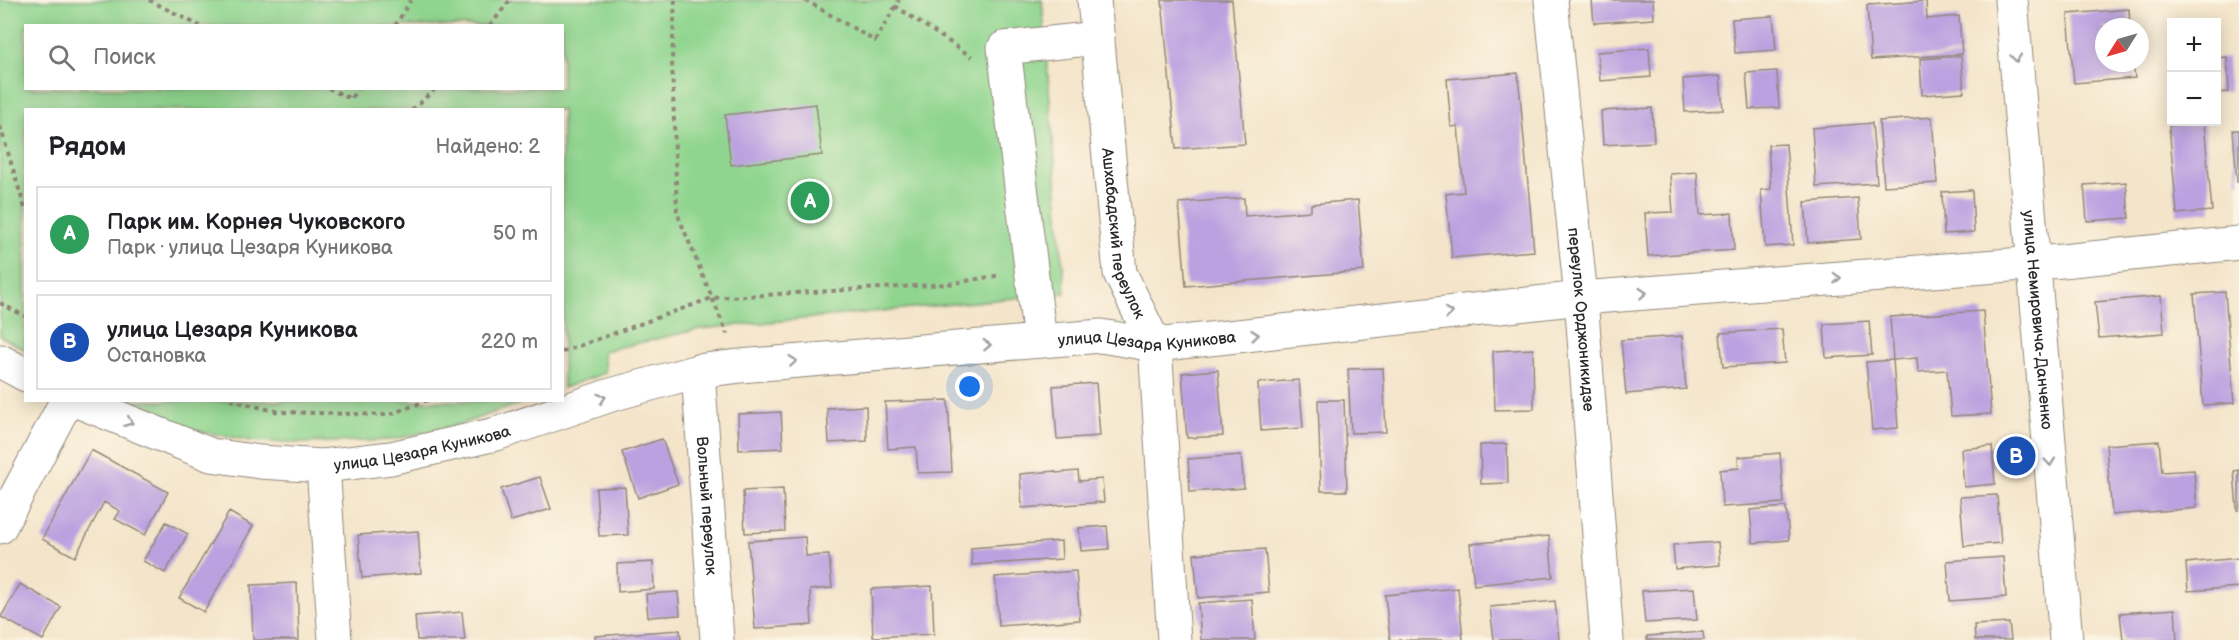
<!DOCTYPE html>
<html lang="ru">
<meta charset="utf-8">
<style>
:root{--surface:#fff;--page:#f2f2f2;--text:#202124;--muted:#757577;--line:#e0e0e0;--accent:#2563eb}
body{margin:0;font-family:"Balsamiq Sans",sans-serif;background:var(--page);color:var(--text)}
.controls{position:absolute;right:18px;top:18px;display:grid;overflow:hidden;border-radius:0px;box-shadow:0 3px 15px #0003}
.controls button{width:54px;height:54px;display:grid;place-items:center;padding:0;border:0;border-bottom:2px solid var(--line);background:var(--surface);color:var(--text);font:30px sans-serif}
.compass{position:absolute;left:2095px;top:18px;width:54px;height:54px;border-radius:50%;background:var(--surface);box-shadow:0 3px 15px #0003;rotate:233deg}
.you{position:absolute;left:970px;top:387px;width:21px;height:21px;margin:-15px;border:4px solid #fff;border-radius:50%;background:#1a73e8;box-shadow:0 0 0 9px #1a73e833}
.badge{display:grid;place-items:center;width:39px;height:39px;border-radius:50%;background:var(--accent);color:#fff;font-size:20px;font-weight:700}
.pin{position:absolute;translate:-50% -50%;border:3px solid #fff;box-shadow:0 2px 6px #0006}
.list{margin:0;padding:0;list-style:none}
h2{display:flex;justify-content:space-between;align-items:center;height:78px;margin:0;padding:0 24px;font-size:26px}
h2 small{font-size:20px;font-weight:400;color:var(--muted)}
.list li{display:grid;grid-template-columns:39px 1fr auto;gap:18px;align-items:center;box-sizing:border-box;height:96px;margin:0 12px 12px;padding:0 12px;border:2px solid var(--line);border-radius:0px}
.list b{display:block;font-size:22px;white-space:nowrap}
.list p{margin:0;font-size:20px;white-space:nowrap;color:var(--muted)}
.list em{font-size:20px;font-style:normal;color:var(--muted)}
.icon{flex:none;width:33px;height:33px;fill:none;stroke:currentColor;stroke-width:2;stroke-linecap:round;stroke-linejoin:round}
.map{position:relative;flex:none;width:2239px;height:640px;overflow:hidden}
.search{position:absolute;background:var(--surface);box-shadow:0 3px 15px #0003;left:24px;top:24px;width:540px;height:66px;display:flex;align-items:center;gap:15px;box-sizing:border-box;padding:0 21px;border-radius:0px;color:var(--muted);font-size:22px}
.panel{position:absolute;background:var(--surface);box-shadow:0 3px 15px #0003;left:24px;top:108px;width:540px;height:294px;border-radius:0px}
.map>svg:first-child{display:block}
</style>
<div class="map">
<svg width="2239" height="640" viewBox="0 0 2239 640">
<rect width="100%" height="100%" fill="#fcf5e5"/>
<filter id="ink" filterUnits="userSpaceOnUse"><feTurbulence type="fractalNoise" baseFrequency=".0167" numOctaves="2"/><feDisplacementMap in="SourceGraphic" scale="12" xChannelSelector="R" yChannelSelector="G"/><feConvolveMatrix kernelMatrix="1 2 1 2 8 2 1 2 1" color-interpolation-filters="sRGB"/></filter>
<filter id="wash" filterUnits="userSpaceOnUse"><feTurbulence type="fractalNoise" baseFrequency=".008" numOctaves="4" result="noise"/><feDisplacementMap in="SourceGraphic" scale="24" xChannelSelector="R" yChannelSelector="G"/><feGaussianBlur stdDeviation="1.35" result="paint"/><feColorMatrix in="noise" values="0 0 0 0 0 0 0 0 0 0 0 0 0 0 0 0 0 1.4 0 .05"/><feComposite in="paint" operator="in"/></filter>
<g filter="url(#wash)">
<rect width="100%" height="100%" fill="#f4e5ca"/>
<path fill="#90d58f" stroke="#5e805d" stroke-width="1.5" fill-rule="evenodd" d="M0,0H1042L1065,293L700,329L603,351L605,373L563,388L562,110H26L25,350L0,336ZM26,26H562V88H26Z
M128,401H527L461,424L391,440L301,443L252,441L193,430Z"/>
<g id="blocks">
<path fill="#bba1e0" d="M1162,0H1232L1245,144L1176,149Z
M1592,0H1653L1654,19L1594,23Z
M1926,1L1927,19L1959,16L1962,54L1871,60L1867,5Z
M2129,9L2130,27H2104V63H2133L2135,78L2074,83L2068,14Z
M1773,16L1776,50L1735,53L1732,19Z
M1649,48L1651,77L1600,81L1597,52Z
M1961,56L1964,92L1922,95L1920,59Z
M2227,57L2229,92L2217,93V58Z
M1777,71L1779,108L1749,109L1746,73Z
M1518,73L1534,251L1452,258L1446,194L1464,192L1458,126L1451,127L1447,79Z
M1720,76L1723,110L1685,112L1683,79Z
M816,104L822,155L731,165L725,115Z
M1652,108L1654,142L1603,145L1601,111Z
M1932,117L1937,183L1884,186L1879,121Z
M1872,123L1877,183L1816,187L1812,128Z
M2204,123L2212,211L2177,214L2169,126Z
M2233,130H2239V182H2237Z
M1786,144L1793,245L1765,247L1761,190L1771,189L1768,145Z
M1697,172L1700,215L1732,213L1734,250L1648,256L1645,213L1673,212L1670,174Z
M2126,182L2129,218L2087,221L2084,185Z
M1972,190L1974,232L1944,234L1942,192Z
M1244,198L1245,216L1311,211V204L1358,200L1364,271L1186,286L1179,203Z
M1858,198L1861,239L1808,243L1805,202Z
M2225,292L2234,403L2203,405L2194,294Z
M2161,296L2164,333L2099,338L2095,302Z
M1983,311L1991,414L1951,416L1947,370L1918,372L1917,358L1893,360L1890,317Z
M1869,321L1872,355L1826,358L1824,324Z
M1782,329L1785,363L1723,367L1720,333Z
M1682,336L1686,389L1626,394L1621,340Z
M1533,349L1534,409L1495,410L1493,351Z
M1893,360L1898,428L1872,430L1866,362Z
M1383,368L1386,432L1351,433L1348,369Z
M1218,370L1223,436L1187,438L1182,373Z
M1299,380L1303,428L1261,431L1258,383Z
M1096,383L1100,436L1057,439L1053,386Z
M948,400L952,472L918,473L916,447L888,449L885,402Z
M1318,400H1344L1347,491H1321Z
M866,406L867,441L829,443L827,408Z
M781,412L783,448L739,450L738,414Z
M662,439L678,484L638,498L622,452Z
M2159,441L2162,472L2194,470L2197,508L2112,515L2106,445Z
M1507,444L1508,483L1481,484L1480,445Z
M1992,446L1995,484L1964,487L1961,449Z
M91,450L168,492L145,535L115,519L120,511L104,502L75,557L42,539Z
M1780,453L1784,503L1722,507L1720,470L1739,468L1738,457Z
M1241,455L1244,488L1190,492L1188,459Z
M2239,470V510H2237L2234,471Z
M1055,471L1056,473L1078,471L1079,481L1102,479L1104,502L1022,508L1020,474Z
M540,477L551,509L511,521L501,489Z
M625,487L628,535L599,536L596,488Z
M783,489L785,531L745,533L743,491Z
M1997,495L2001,543L1964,546L1960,497Z
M1786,507L1789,540L1753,543L1750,510Z
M229,512L253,526L204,612L179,598Z
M166,522L188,534L165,573L143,561Z
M1107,526L1109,549L1081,551L1079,528Z
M418,531L421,573L362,578L358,535Z
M1549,536L1553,577L1474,585L1470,544Z
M805,537L806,556L829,555L832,588L810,590L812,625L755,629L748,541Z
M1061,541L1062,559L972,565L971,548Z
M1718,542L1720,565L1675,569L1673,545Z
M1265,549L1269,592L1198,598L1194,554Z
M2003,557L2006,597L1950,601L1947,561Z
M2239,558V587L2188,591L2186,563Z
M653,562L654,589L618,592L617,564Z
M1076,571L1080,620L999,626L995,577Z
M297,583L299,640H253L251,585Z
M20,584L61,607L43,640L1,617Z
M932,586L934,634L873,637L871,589Z
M1458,588L1463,640H1390L1385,595Z
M1694,588L1697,620L1645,623L1642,591Z
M678,592L680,615L648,617L646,594Z
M1252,599L1255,640H1201L1198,603Z
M1555,601L1559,640H1494L1490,607Z
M2175,609L2177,640H2123L2120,613Z
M462,612L465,640H417L415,616Z
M2009,623L2011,640H1975L1974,625Z
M680,630L681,640H595V636Z
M1703,632L1704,640H1647V636Z"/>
</g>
</g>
<g filter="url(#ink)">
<use href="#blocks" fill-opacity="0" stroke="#90887a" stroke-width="1.5"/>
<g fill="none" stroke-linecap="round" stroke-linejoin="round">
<g stroke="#90887a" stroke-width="35">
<g id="minor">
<path id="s1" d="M1094,0L1120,273L1155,345L1174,640"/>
<path id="s2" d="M1551,0L1581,298L1607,640"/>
<path d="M1040,341L1004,48L1098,38"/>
<path d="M0,361L26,375"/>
<path id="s3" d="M698,371L717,640"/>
<path id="s4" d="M75,400L211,455L260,462L323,466L391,458L496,434L611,395L698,371L740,366L1101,336L1155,345L1581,298L2062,261L2239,243"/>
<path d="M323,466L335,640"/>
<path d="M0,527L67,400"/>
</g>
</g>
<g stroke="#90887a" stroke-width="35">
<g id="major">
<path id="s5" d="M2011,0L2066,640"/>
</g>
</g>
<path stroke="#90887a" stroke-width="4" stroke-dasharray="4.5 4.5" stroke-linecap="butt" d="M149,0L200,26
M675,0L672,60L677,213L727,334
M805,0L875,41L899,0
M895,6L972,57
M395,26L411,0
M490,26L510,0
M328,88L351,99L357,88
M412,110L436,88
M0,126L26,212
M0,303L26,317
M562,352L712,298L948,284L1001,275
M230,400L279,412L389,415L428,400"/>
<use href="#minor" stroke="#fff" stroke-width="33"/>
<use href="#major" stroke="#fff" stroke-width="33"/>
</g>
<defs><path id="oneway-chevron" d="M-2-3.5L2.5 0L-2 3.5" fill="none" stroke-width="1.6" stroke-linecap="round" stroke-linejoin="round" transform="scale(1.5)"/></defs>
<g stroke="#a0a0a0">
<use href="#oneway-chevron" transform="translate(2016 58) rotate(85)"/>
<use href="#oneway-chevron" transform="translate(1837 278) rotate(-4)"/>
<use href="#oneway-chevron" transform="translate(1643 293) rotate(-4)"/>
<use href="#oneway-chevron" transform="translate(1449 313) rotate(-6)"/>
<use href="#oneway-chevron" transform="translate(1255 335) rotate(-6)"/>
<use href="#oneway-chevron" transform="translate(987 345) rotate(-4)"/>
<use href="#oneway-chevron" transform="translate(793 361) rotate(-5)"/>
<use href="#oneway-chevron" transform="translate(602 398) rotate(-18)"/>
<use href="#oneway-chevron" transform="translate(129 422) rotate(22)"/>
<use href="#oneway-chevron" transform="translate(2050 462) rotate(85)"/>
</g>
</g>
<g text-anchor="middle" stroke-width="4.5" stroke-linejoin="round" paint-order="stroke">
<g font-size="16" fill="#2b2b2b" stroke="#fcf5e5">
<text dy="6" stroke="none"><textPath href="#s1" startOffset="236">Ашхабадский переулок</textPath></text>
<text dy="6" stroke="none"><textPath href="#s2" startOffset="321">переулок Орджоникидзе</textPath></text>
<text dy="6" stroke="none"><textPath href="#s5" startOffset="321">улица Немировича-Данченко</textPath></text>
<text dy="6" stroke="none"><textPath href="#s4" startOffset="1098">улица Цезаря Куникова</textPath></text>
<text dy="6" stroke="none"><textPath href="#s4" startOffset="360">улица Цезаря Куникова</textPath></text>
<text dy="6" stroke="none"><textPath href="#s3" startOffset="135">Вольный переулок</textPath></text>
</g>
</g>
</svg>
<div class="controls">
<button>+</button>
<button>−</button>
</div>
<svg class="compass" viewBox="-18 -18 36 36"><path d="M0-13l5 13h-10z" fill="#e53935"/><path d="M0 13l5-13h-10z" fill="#757577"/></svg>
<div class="you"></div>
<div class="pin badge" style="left:810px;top:201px;background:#2e9e5b">A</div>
<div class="pin badge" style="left:2016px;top:456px;background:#1a4fb4">B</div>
<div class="search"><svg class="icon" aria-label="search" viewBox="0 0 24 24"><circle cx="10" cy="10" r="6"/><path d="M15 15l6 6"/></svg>Поиск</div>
<section class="panel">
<h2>Рядом<small>Найдено: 2</small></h2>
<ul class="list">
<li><span class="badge" style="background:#2e9e5b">A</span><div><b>Парк им. Корнея Чуковского</b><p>Парк · улица Цезаря Куникова</p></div><em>50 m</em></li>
<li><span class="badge" style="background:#1a4fb4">B</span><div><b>улица Цезаря Куникова</b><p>Остановка</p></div><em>220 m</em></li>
</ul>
</section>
</div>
